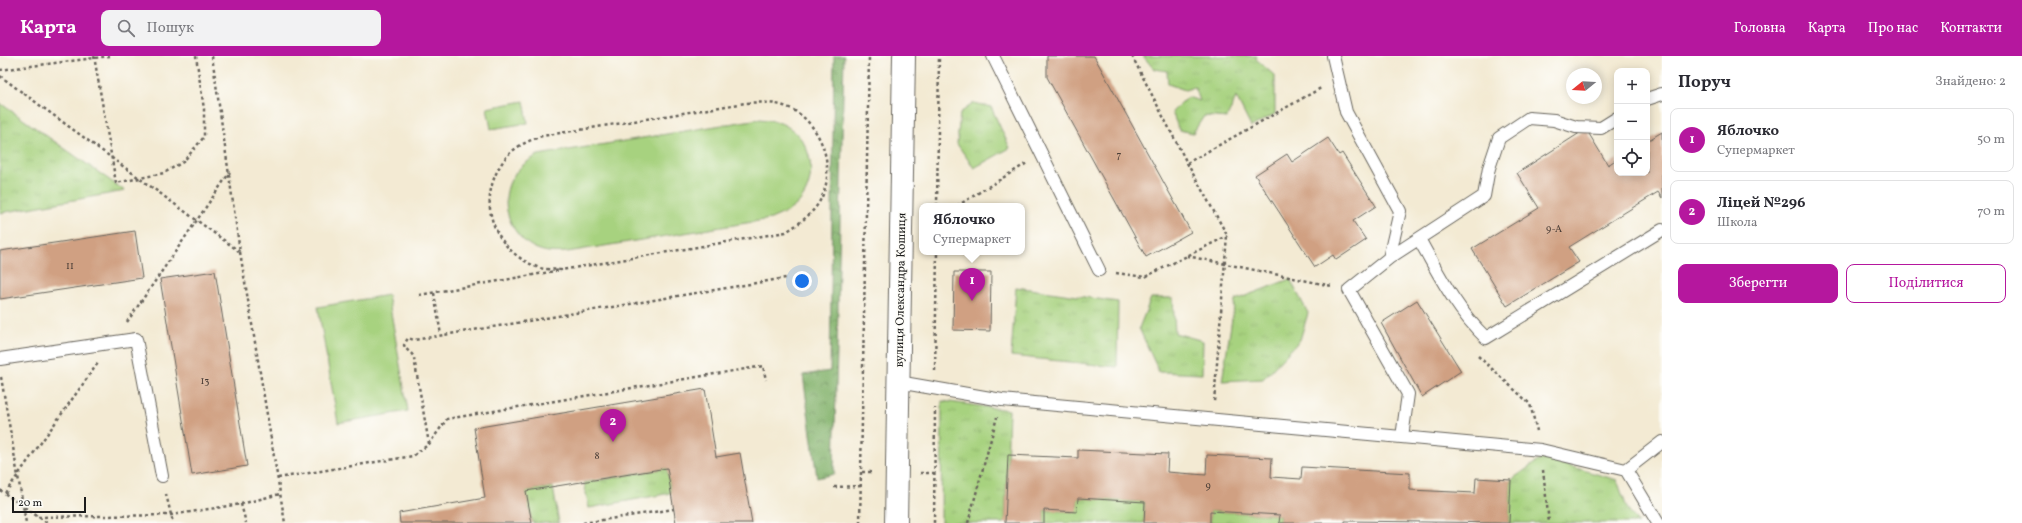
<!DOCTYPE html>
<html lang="uk">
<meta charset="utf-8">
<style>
:root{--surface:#fff;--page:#f2f2f3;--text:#2b2b33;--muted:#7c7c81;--line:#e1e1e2;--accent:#b5179e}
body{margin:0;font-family:Vollkorn,serif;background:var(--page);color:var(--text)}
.controls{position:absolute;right:12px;top:12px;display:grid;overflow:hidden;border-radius:8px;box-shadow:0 2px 10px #0003}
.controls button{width:36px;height:36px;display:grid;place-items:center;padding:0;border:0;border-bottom:1px solid var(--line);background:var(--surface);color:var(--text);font:20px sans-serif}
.compass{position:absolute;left:1566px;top:12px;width:36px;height:36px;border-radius:50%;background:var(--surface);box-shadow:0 2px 10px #0003;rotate:252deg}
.scale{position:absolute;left:12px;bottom:10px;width:74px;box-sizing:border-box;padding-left:4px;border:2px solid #1c1c1c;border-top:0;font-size:11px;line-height:14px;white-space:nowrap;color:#1c1c1c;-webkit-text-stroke:3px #fdfcf7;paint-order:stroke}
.you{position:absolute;left:802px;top:225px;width:14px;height:14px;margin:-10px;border:3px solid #fff;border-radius:50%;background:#1a73e8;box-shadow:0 0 0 6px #1a73e833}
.badge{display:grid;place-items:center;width:26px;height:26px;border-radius:50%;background:var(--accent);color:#fff;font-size:13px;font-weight:700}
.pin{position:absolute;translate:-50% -33px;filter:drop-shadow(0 1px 2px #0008)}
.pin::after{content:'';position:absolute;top:21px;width:14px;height:12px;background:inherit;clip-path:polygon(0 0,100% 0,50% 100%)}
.popup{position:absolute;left:919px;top:147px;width:106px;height:52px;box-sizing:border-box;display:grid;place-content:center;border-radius:8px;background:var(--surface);filter:drop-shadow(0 1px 3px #0005);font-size:13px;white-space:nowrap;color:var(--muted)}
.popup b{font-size:15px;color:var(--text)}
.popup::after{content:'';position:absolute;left:50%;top:100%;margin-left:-8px;border:8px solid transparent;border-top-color:var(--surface)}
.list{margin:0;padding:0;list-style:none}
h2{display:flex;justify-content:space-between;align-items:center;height:52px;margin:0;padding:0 16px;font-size:17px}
h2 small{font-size:13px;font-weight:400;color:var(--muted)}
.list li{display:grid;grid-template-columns:26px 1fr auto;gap:12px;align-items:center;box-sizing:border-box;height:64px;margin:0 8px 8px;padding:0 8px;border:1px solid var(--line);border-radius:8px}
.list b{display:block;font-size:15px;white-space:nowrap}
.list p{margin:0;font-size:13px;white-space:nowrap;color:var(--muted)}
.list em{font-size:13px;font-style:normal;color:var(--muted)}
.actions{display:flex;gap:8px;padding:12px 16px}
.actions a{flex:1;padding:9px 0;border:1px solid var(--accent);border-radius:8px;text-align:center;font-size:14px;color:var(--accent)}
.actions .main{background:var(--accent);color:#fff}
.icon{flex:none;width:22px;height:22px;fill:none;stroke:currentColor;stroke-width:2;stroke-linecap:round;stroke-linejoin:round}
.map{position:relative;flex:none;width:1662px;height:467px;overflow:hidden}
header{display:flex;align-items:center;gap:24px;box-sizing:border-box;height:56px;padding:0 20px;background:var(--accent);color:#fff}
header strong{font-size:19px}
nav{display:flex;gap:22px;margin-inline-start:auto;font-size:14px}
.search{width:280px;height:36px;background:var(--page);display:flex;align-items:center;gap:10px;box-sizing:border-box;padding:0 14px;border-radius:8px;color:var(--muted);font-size:15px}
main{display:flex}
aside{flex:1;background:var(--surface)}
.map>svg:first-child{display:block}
</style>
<header>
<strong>Карта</strong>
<div class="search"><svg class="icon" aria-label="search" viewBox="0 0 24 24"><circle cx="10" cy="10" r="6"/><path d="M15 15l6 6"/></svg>Пошук</div>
<nav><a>Головна</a><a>Карта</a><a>Про нас</a><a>Контакти</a></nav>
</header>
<main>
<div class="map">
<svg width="1662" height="467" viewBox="0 0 1662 467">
<defs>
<pattern id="grass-tufts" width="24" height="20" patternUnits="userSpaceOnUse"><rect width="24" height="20" fill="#a7d27f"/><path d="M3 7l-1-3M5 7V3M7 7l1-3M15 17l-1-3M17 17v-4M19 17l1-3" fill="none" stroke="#8fb46d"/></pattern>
<pattern id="forest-crowns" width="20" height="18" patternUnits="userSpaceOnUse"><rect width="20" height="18" fill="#85b46e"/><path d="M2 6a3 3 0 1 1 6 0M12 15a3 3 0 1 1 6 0" fill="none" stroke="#6c925a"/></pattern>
</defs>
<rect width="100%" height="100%" fill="#fdfcf7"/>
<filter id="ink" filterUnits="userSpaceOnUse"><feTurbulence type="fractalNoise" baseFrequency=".025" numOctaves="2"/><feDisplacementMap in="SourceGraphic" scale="8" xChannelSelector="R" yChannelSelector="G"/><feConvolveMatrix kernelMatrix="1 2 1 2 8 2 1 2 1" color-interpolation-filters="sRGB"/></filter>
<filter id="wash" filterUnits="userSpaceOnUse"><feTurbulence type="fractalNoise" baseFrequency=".012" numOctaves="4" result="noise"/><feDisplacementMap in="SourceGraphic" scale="16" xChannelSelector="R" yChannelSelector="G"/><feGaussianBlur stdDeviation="0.9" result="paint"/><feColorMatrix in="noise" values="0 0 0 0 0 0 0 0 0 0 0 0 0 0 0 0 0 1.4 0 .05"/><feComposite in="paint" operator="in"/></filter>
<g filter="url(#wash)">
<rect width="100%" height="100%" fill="#f3ead3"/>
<path fill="url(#grass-tufts)" stroke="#62774e" d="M1143,0H1257L1256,3L1275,20V58L1251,71L1236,41L1227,62L1204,60L1193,77L1179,74L1172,56L1187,41L1200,45L1195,31L1185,34L1168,28L1167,15L1154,13Z
M0,47L125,135L0,157Z
M974,47L991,51L1010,92L974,112L957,88L960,57Z
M1290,223L1308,257L1300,284L1263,323L1222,325L1235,244Z
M1016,231L1118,246L1117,311L1011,300Z
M1151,242H1173L1175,277L1203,285L1202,318L1159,316L1139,272Z
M942,345L1009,354L1005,467H941Z
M1542,402L1617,424L1627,452L1638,467H1509L1511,424Z
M667,412L671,437L589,452L584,427Z
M553,431L559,467H532L526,435Z
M1078,442L1145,446L1144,467H1044V454L1077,456Z
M1210,455L1280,459L1279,467H1210Z"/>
<path fill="url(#forest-crowns)" stroke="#506845" d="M834,0H844L834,418L817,422L803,319L830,315Z"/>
<path fill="#a7d27f" stroke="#62774e" d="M524,45L528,67L491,73L487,52Z
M759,63C770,64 779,65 788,71C813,86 818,123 800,145C793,154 782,158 771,163L567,196C555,197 544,197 533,191C509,178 497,143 514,119C520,110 528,105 538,99Z
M388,239L408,355L338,367L318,251Z"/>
<g id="blocks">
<path fill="#d0a082" d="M1047,0H1094L1191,176L1146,201L1047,21Z
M1586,73L1608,109L1617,103V117H1647V85L1662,76V142L1658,136L1569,191L1579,206L1507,250L1472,193L1539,152L1517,117Z
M1328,82L1339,99L1342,97L1376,150L1353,165L1366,184L1336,204L1333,199L1315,211L1255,119L1287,98L1292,106Z
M135,175L142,222L0,243V195Z
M215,215L247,410L192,419L160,223Z
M954,216H991L990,275L953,274Z
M1417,244L1461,315L1422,341L1381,267Z
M705,333L716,401L740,397L752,467H676L667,412L526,435L532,467H400L399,457L485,442L474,372Z
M1078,394L1168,398L1167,416L1206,419L1207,399L1272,402L1271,421L1301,423L1302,411L1410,417V434L1475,437L1476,422L1511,424L1509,467L1345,465V467H1279L1280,459L1210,455V467H1144L1145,446L1078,442L1077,456L1044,454V467H1005L1008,399L1078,402Z"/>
</g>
</g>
<g filter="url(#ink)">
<use href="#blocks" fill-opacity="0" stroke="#67645c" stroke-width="1"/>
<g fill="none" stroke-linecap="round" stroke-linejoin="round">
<g stroke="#67645c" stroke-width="14">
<path id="service" d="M993,0L1099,214
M1333,0L1346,56L1400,155L1389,202L1349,234L1408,338L1402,381
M1647,43L1662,38
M1419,183C1438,217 1457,255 1486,282L1662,174
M1389,202L1484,140L1489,112L1499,82L1529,62L1554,64L1576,71L1601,72L1617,62
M0,303L136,283L162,420
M898,326L1002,344L1541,394L1626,414L1662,386
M1626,414L1658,467"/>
</g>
<g stroke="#67645c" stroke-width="24">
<path id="minor" d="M896,467L904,0"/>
</g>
<path stroke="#67645c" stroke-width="2.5" stroke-dasharray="3 3" stroke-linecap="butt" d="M94,0L116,127L164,117L183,106L204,81V53L196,0
M212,0L240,196L285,467
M1132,0L1187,107L1321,32
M0,14L110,0
M0,20L240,196
M1187,107L1227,179L1214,346
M937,150L939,0
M957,150L1027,107
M1187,200L1332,230
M1116,217L1145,221L1227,180
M434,237L441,279
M419,239L561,214C553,213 544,214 537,211C492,193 475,144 504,104C513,91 528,85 542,80L745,47C760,46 773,46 787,51C822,65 839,116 818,148C809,161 798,168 786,176L561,214
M127,266L230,116
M1478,300L1530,348L1537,375
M935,315L937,196
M1,321L26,467
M429,388L414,302C412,296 406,295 404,289L408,282L414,284L786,222
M1543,414L1549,467
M862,416H873
M920,417H935
M278,422L413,400L429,388L447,363L763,310L766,324
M834,431L862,430
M0,434L47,467
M5,437L98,307
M166,438L173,467
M241,448L246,467
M38,461L171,459L241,448L280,438
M583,467L674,453
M860,467L869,0
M934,467L935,352
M968,467L997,361"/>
<use href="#service" stroke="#fff" stroke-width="12"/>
<use href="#minor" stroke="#fff" stroke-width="22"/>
</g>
</g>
<g text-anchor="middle" stroke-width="3" stroke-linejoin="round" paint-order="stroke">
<g font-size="10" fill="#493d36">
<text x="1119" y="102">7</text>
<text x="1554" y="176">9-А</text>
<text x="70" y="213">11</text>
<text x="205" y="328">13</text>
<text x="597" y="403">8</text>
<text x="1208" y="433">9</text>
</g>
<g font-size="12" fill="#1c1c1c" stroke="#fdfcf7">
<text transform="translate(900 234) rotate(-89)" y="4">вулиця Олександра Кошиця</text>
</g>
</g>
</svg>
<div class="controls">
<button>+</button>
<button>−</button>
<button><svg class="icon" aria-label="locate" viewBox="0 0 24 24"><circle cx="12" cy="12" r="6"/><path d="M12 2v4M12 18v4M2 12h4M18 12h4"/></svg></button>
</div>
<svg class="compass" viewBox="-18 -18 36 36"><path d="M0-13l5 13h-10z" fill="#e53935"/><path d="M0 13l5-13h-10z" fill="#7c7c81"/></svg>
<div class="scale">20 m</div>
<div class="you"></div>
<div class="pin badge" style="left:972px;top:245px">1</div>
<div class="popup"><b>Яблочко</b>Супермаркет</div>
<div class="pin badge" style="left:613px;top:386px">2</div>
</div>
<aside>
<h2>Поруч<small>Знайдено: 2</small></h2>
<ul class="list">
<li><span class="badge">1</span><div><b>Яблочко</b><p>Супермаркет</p></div><em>50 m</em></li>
<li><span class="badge">2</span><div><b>Ліцей №296</b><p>Школа</p></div><em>70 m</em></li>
</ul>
<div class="actions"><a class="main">Зберегти</a><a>Поділитися</a></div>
</aside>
</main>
